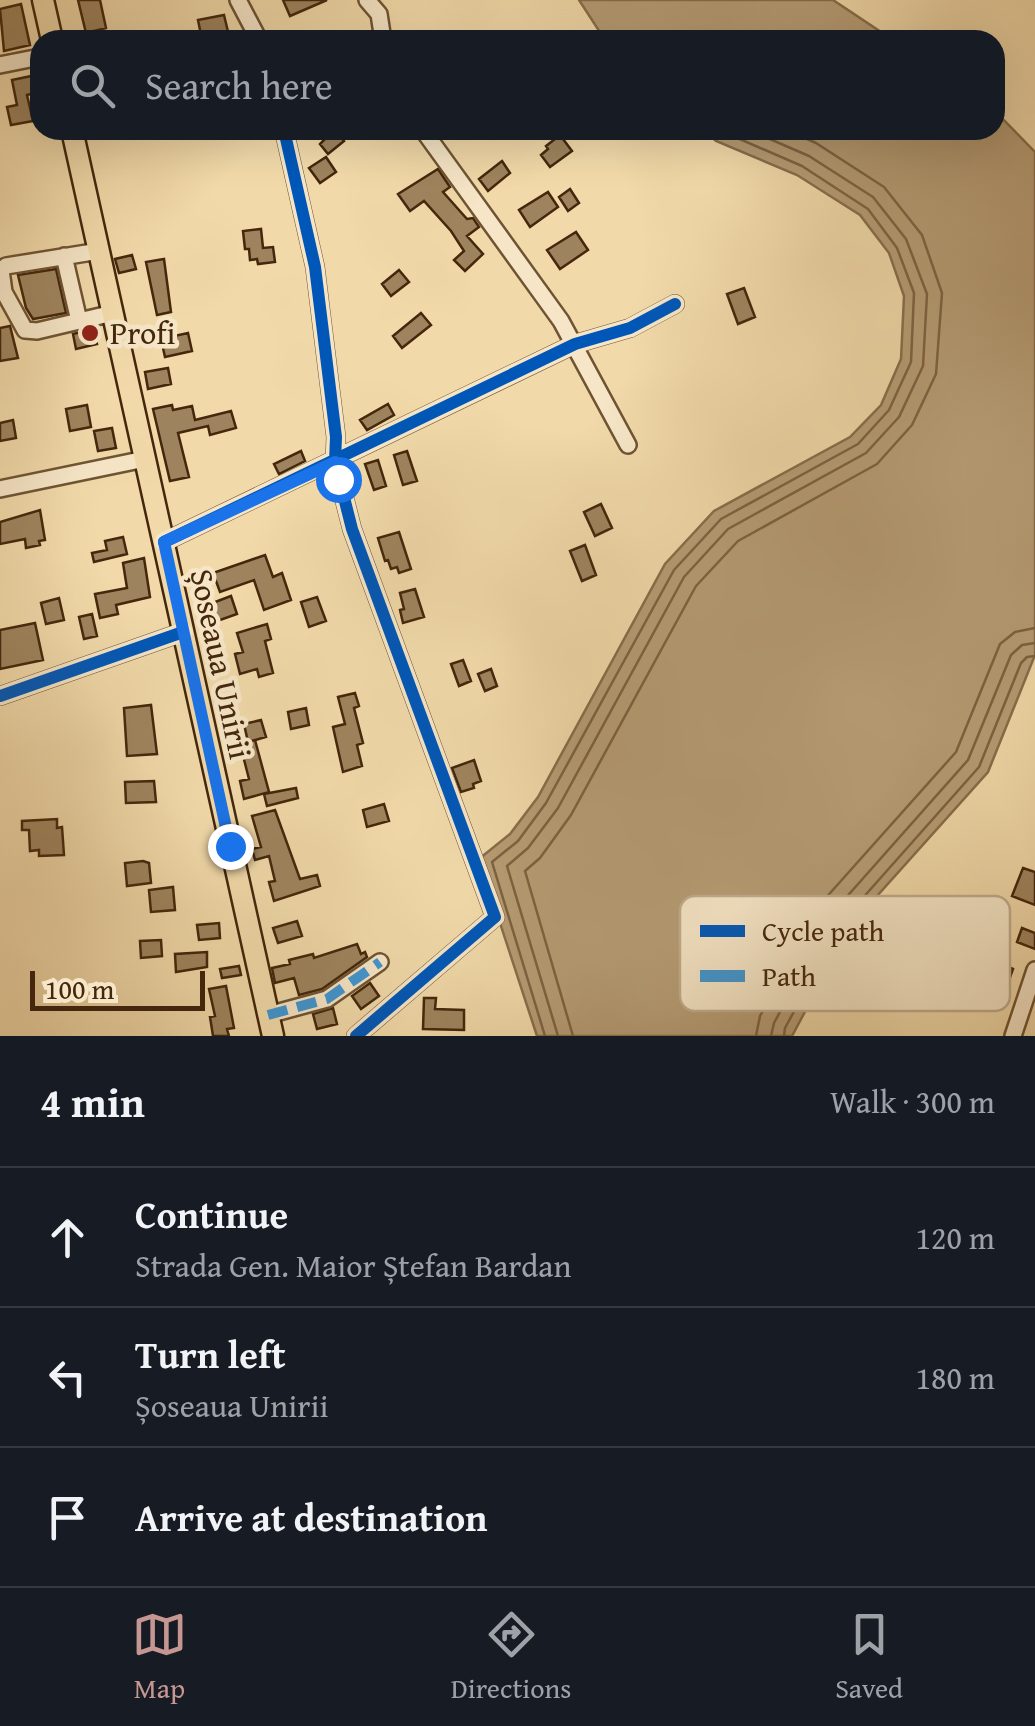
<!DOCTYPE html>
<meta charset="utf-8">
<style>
:root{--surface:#171b24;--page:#242831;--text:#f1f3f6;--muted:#9ea1a6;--line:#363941;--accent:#c59692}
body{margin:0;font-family:"Gentium Book Plus",serif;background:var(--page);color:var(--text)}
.scale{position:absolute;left:30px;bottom:25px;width:175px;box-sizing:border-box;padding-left:10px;border:5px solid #44270c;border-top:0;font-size:28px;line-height:35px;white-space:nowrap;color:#44270c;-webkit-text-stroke:8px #f6e6c7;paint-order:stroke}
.stop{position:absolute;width:30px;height:30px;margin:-22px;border:8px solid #1a73e8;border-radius:50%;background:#fff}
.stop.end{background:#1a73e8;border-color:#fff;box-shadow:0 2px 10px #0008}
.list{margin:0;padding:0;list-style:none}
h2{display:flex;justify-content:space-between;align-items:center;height:130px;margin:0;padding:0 40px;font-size:42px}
h2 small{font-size:32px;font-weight:400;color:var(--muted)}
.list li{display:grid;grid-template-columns:65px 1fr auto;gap:30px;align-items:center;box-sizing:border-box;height:140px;padding:0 40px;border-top:2px solid var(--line)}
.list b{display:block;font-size:38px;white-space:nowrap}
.list p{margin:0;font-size:32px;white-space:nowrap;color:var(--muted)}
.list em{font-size:32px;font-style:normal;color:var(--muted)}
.icon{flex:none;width:55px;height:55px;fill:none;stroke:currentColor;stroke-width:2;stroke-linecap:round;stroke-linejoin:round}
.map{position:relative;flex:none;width:1035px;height:1036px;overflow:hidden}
.search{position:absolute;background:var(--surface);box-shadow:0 10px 40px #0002;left:30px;right:30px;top:30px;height:110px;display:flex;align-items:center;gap:25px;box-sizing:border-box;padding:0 35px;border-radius:30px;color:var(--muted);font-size:38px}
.sheet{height:550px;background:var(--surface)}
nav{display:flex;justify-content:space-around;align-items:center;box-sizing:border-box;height:140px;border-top:2px solid var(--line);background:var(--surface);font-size:28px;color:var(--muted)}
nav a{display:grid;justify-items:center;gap:5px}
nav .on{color:var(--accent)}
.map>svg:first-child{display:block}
</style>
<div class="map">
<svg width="1035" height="1036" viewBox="0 0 1035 1036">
<rect width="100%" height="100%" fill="#f1d9a9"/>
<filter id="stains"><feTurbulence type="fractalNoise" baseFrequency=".002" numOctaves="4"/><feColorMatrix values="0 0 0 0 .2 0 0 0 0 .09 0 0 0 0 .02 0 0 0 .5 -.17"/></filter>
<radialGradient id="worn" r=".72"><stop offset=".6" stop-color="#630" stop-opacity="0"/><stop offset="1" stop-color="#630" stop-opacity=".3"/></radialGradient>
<path fill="#b69c74" stroke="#886d4a" stroke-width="2.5" d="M579,0H833L893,40H605Z
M995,111L1035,152V655L988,772L852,924L792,1036H537L479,859L510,834L538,797L665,564L714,511L850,437L881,405L901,359L904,296L889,253L860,215L797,175L716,141L703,130H995Z"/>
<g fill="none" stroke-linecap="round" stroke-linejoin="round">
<path stroke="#7d6240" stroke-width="2.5" d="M545,1036L492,862L518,841L546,803L674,570L721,519L858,444L889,410L911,362L914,293L897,248L868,209L802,166L719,130
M558,1036L507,866L528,848L558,808L684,577L728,529L866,453L899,417L923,366L927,294L906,239L873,197L809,156L749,130
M573,1036L525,871L540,858L571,815L696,586L738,541L877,464L912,425L936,374L942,293L922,235L884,187L816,143L787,130
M756,1036L760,1016L823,901L956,752L1000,644L1015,632L1035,628
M771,1036L774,1023L835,910L968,760L1011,655L1022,645L1035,643
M784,1036L785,1028L845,918L979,767L1021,663L1027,657L1035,656"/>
</g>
<path fill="#9e845e" stroke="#44270c" stroke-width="2.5" d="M78,0H100L106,28L86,33Z
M283,0H327L290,16Z
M21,4L30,45L4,51L0,9Z
M224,15L230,40H202L198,20Z
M36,75L39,92L27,95L33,121L11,125L7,107L17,105L12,80Z
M328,130H335L344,141L328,154L320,144L324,140L320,136Z
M560,135L572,151L550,167L541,155L548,149L546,146Z
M326,157L336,172L320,183L309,168Z
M502,161L510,173L488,191L479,179Z
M438,169L450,187L443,192L467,219L473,218L479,227L467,236L483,254L465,271L454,260L464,251L451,231L424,201L410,211L398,194Z
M570,189L579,203L568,211L559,197Z
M548,192L558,207L530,227L519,210Z
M261,229L263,248L273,247L275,262L258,264L257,259L250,260L249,249H245L243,231Z
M576,232L588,250L560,269L547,250Z
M132,255L136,269L119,273L115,259Z
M164,259L171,312L157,315L146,262Z
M56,269L66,313L33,319L26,308L18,275Z
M399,270L409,282L391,296L382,284Z
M744,288L755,317L738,324L727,294Z
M421,313L431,325L402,348L393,336Z
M10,326L18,358L0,361V328Z
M94,329L97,344L76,349L73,334Z
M188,333L192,351L165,357L161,339Z
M168,368L171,384L148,389L145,372Z
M388,404L394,415L367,430L360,420Z
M87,405L91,427L70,431L66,409Z
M172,405L173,410L192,406L195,420L231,411L236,428L210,435L208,426L178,433L189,477L170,481L153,409Z
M13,420L16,438L0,441V423Z
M112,428L116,448L98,451L94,431Z
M301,451L305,461L279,474L274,464Z
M407,451L417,481L403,485L394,455Z
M378,460L386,486L374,490L365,464Z
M601,504L612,528L595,536L584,512Z
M40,510L45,540L39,541L40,545L26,548L25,539L0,544V522Z
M399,532L411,569L399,573L397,567L391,569L388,560L385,561L378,538Z
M123,537L127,554L94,562L92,553L107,550L105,541Z
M585,545L596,575L582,581L570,551Z
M265,555L273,577L282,573L291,600L264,610L254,580L220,592L213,573Z
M144,558L150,597L116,605L118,614L100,618L95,594L127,588L123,563Z
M415,589L424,617L403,623L400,610L404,609L400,593Z
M231,596L237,614L209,624L202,607Z
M317,597L326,621L309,627L301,602Z
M59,598L64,620L46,624L41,603Z
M92,614L97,636L84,639L79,617Z
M35,623L43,660L0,669V630Z
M267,624L271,639L265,641L273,673L259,677L257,669L240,674L235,654L243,652L237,633Z
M463,660L471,681L459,686L451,664Z
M491,669L497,686L485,691L478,674Z
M355,693L359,706L354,708L363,743L357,745L362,766L343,772L333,727L345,724L338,697Z
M151,705L157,754L127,756L124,708Z
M306,708L309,725L291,729L288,712Z
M261,720L266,737L248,742L244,724Z
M255,740L269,792L244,799L240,781L249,779L240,744Z
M474,760L481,781L473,784L474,788L461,792L452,768Z
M154,781L156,802L126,803L125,782Z
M296,788L298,798L267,806L264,794Z
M384,804L389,821L367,827L363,810Z
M275,810L300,879L317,875L320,886L274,901L269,882L275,881L269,856L255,860L252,849L261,847L252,816Z
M57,819V828L62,827L64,855L39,856V850L30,851L29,830H22V821Z
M143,861L149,863L151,883L127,886L125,863Z
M1023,868L1035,872V905L1012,896Z
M173,887L175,910L151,912L149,890Z
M297,921L302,936L278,943L273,928Z
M219,923L220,938L199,940L197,925Z
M1022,928L1035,933V949L1017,942Z
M161,940L162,956L141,958L140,941Z
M357,944L361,954L365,952L367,957L322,989L299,995L294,978L275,983L272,968L290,964L289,960L313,954L314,958Z
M207,952V967L176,972L175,954Z
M993,960L1013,969L1008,983L987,974Z
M239,966L241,975L222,978L220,969Z
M370,983L379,996L361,1009L352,996Z
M226,986L234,1028L227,1029L229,1036H213L210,1017L215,1016L209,989Z
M424,998H436L435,1009L464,1010V1030L423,1029Z
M333,1008L337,1024L317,1029L313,1014Z"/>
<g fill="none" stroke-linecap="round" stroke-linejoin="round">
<g stroke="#6f5433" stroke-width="20">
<path id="minor" d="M238,0L259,40
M367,0L379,14L383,40
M0,65L40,57
M284,130L315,267L336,437L335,462L352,529L495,917L356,1036
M423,130L561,321L628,445
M99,251L6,266L1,270L4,292L25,330L37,331L113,313
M64,256L79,321
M0,489L145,459
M164,542L575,344L630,328L675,304
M0,696L183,632
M268,1015L327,999L380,962
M1013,1036L1035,970"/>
</g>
<g stroke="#44270c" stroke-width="25">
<path id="major" d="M43,0L52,40
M72,130L273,1036"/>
</g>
<use href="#minor" stroke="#f6e6c7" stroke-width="15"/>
<use href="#major" stroke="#f1d9a9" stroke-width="20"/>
<path stroke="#4096d2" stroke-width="10" stroke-dasharray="20 10" stroke-linecap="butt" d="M268,1015L327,999L380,962"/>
<g stroke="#f6e6c7" stroke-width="19">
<path id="cycleway" d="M284,130L315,267L336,437L335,462L352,529L495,917L356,1036
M164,542L575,344L630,328L675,304
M0,696L183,632"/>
</g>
<use href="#cycleway" stroke="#0057b8" stroke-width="12"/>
</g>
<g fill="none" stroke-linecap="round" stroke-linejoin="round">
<path stroke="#1a73e8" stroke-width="12" d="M230,846L164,542L335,462L338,479"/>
</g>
<circle fill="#8f2418" stroke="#f6e6c7" stroke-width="4" cx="90" cy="333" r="10"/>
<g text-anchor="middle" stroke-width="9" stroke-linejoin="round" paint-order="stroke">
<g font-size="32" fill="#44270c" stroke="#f6e6c7" text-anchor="start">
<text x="110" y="344">Profi</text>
</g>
<g font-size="32" fill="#44270c" stroke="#f6e6c7">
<text transform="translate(221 664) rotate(78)" y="11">Șoseaua Unirii</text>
</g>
</g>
<rect x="680" y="896" width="330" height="115" rx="15" fill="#f6e6c7" stroke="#c1ad8f" stroke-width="2.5"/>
<rect x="700" y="925" width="45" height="12" fill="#0057b8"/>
<rect x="700" y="970" width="45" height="12" fill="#4096d2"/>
<g font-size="28" fill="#44270c">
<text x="762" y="941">Cycle path</text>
<text x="762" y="986">Path</text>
</g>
<rect width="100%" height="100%" filter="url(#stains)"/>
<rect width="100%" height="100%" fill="url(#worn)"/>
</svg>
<div class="scale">100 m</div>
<div class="stop" style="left:338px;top:479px"></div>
<div class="stop end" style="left:230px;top:846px"></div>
<div class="search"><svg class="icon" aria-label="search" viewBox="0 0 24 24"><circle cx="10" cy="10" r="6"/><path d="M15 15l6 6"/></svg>Search here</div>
</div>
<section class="sheet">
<h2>4 min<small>Walk · 300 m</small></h2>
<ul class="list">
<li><svg class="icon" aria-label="ahead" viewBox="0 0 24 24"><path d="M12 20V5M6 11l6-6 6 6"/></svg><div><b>Continue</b><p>Strada Gen. Maior Ștefan Bardan</p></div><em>120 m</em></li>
<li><svg class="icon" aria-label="left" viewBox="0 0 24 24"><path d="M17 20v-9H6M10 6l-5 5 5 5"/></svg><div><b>Turn left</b><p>Șoseaua Unirii</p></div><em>180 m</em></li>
<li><svg class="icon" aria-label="arrive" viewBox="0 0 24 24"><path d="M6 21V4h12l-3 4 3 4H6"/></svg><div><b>Arrive at destination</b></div></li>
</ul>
</section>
<nav>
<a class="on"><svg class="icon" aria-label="map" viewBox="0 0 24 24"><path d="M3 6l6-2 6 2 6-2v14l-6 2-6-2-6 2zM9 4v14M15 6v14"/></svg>Map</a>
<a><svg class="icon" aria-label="directions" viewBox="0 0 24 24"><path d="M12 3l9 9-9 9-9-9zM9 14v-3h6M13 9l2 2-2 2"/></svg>Directions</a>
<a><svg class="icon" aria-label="saved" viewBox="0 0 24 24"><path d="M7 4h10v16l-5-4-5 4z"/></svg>Saved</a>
</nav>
